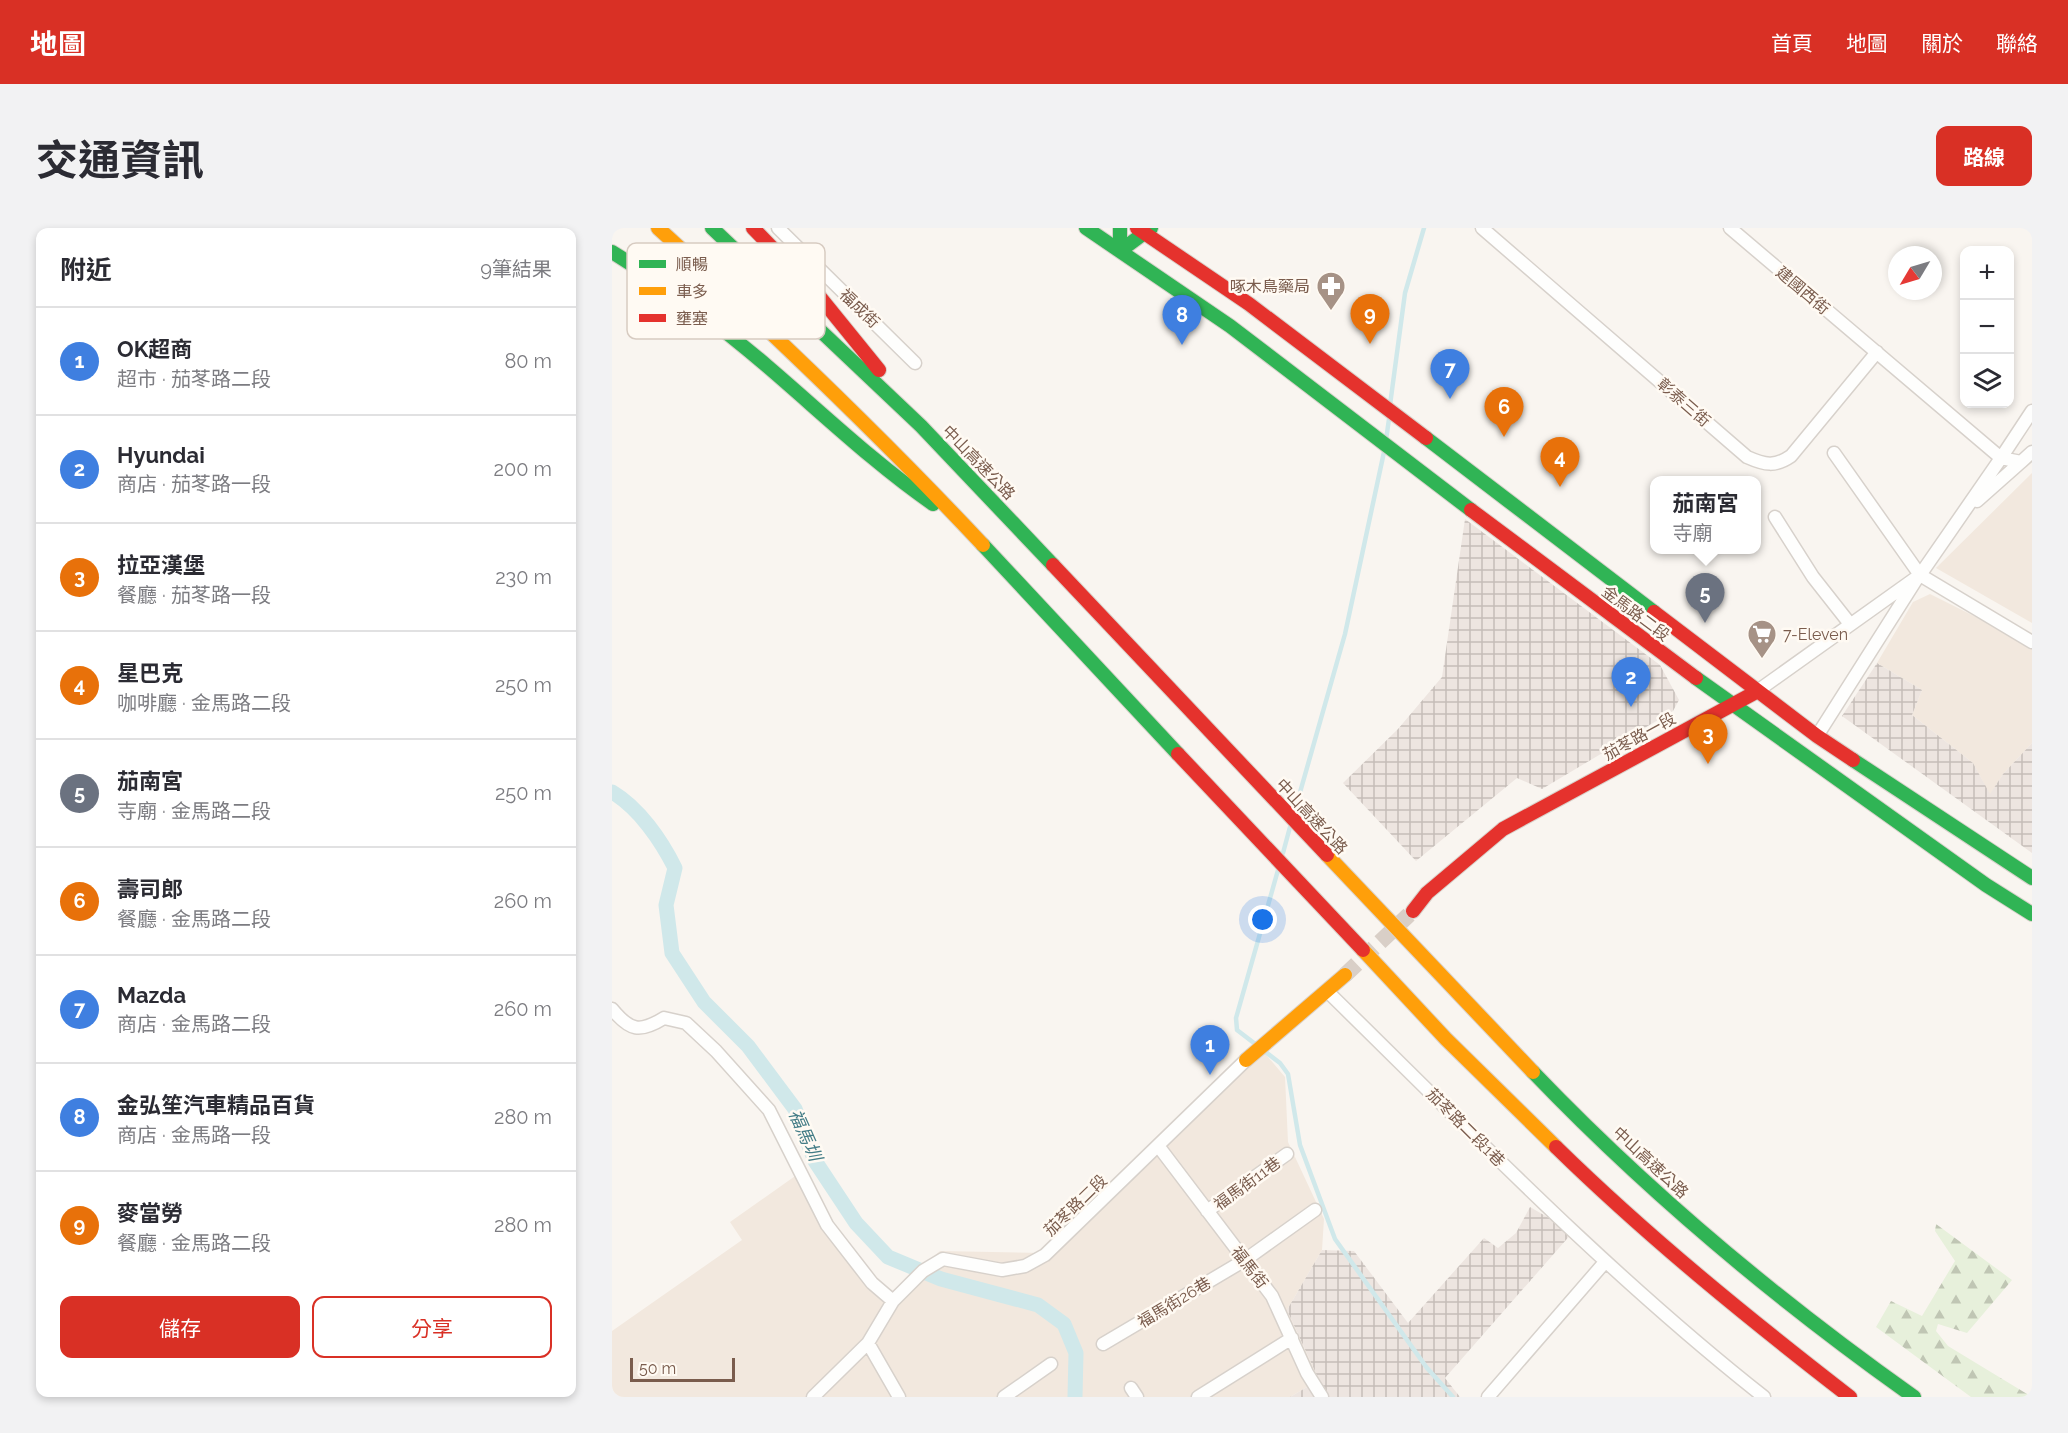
<!DOCTYPE html>
<html lang="zh-TW">
<meta charset="utf-8">
<style>
:root{--surface:#fff;--page:#f2f2f3;--text:#2b2b33;--muted:#7c7c81;--line:#e1e1e2;--accent:#d93025}
body{margin:0;font-family:Raleway,"Noto Sans TC",sans-serif;background:var(--page);color:var(--text)}
.controls{position:absolute;right:18px;top:18px;display:grid;overflow:hidden;border-radius:12px;box-shadow:0 3px 9px #0003}
.controls button{width:54px;height:54px;display:grid;place-items:center;padding:0;border:0;border-bottom:2px solid var(--line);background:var(--surface);color:var(--text);font:30px sans-serif}
.compass{position:absolute;left:1276px;top:18px;width:54px;height:54px;border-radius:50%;background:var(--surface);box-shadow:0 3px 9px #0003;rotate:232deg}
.scale{position:absolute;left:18px;bottom:15px;width:105px;box-sizing:border-box;padding-left:6px;border:3px solid #7a5c4d;border-top:0;font-size:16px;line-height:21px;white-space:nowrap;color:#7a5c4d;-webkit-text-stroke:4px #fffaf3;paint-order:stroke}
.you{position:absolute;left:651px;top:692px;width:21px;height:21px;margin:-15px;border:4px solid #fff;border-radius:50%;background:#1a73e8;box-shadow:0 0 0 9px #1a73e833}
.badge{display:grid;place-items:center;width:39px;height:39px;border-radius:50%;background:var(--accent);color:#fff;font-size:20px;font-weight:700}
.pin{position:absolute;translate:-50% -50px;filter:drop-shadow(0 2px 3px #0008)}
.pin::after{content:'';position:absolute;top:32px;width:21px;height:18px;background:inherit;clip-path:polygon(0 0,100% 0,50% 100%)}
.popup{position:absolute;left:1038px;top:248px;width:111px;height:78px;box-sizing:border-box;display:grid;place-content:center;border-radius:12px;background:var(--surface);filter:drop-shadow(0 2px 4px #0005);font-size:20px;white-space:nowrap;color:var(--muted)}
.popup b{font-size:22px;color:var(--text)}
.popup::after{content:'';position:absolute;left:50%;top:100%;margin-left:-12px;border:12px solid transparent;border-top-color:var(--surface)}
.list{margin:0;padding:0;list-style:none}
h2{display:flex;justify-content:space-between;align-items:center;height:78px;margin:0;padding:0 24px;font-size:26px}
h2 small{font-size:20px;font-weight:400;color:var(--muted)}
.list li{display:grid;grid-template-columns:39px 1fr auto;gap:18px;align-items:center;box-sizing:border-box;height:108px;padding:0 24px;border-top:2px solid var(--line)}
.list b{display:block;font-size:22px;white-space:nowrap}
.list p{margin:0;font-size:20px;white-space:nowrap;color:var(--muted)}
.list em{font-size:20px;font-style:normal;color:var(--muted)}
.actions{display:flex;gap:12px;padding:18px 24px}
.actions a{flex:1;padding:14px 0;border:2px solid var(--accent);border-radius:12px;text-align:center;font-size:21px;color:var(--accent)}
.actions .main{background:var(--accent);color:#fff}
.icon{flex:none;width:33px;height:33px;fill:none;stroke:currentColor;stroke-width:2;stroke-linecap:round;stroke-linejoin:round}
.map{position:relative;flex:none;width:1420px;height:1169px;overflow:hidden;border-radius:12px}
header{display:flex;align-items:center;gap:36px;box-sizing:border-box;height:84px;padding:0 30px;background:var(--accent);color:#fff}
header strong{font-size:28px}
nav{display:flex;gap:33px;margin-inline-start:auto;font-size:21px}
.intro{display:flex;align-items:center;justify-content:space-between;box-sizing:border-box;height:144px;padding:0 36px}
h1{margin:0;font-size:42px}
.button{padding:15px 27px;border-radius:12px;background:var(--accent);color:#fff;font-size:21px;font-weight:700}
main{display:flex;gap:36px;padding:0 36px}
aside{flex:1;background:var(--surface);border-radius:12px;box-shadow:0 3px 9px #0003}
.map>svg:first-child{display:block}
</style>
<header>
<strong>地圖</strong>
<nav><a>首頁</a><a>地圖</a><a>關於</a><a>聯絡</a></nav>
</header>
<div class="intro"><h1>交通資訊</h1><a class="button">路線</a></div>
<main>
<aside>
<h2>附近<small>9筆結果</small></h2>
<ul class="list">
<li><span class="badge" style="background:#3f7fe0">1</span><div><b>OK超商</b><p>超市 · 茄苳路二段</p></div><em>80 m</em></li>
<li><span class="badge" style="background:#3f7fe0">2</span><div><b>Hyundai</b><p>商店 · 茄苳路一段</p></div><em>200 m</em></li>
<li><span class="badge" style="background:#e8710a">3</span><div><b>拉亞漢堡</b><p>餐廳 · 茄苳路一段</p></div><em>230 m</em></li>
<li><span class="badge" style="background:#e8710a">4</span><div><b>星巴克</b><p>咖啡廳 · 金馬路二段</p></div><em>250 m</em></li>
<li><span class="badge" style="background:#6b7280">5</span><div><b>茄南宮</b><p>寺廟 · 金馬路二段</p></div><em>250 m</em></li>
<li><span class="badge" style="background:#e8710a">6</span><div><b>壽司郎</b><p>餐廳 · 金馬路二段</p></div><em>260 m</em></li>
<li><span class="badge" style="background:#3f7fe0">7</span><div><b>Mazda</b><p>商店 · 金馬路二段</p></div><em>260 m</em></li>
<li><span class="badge" style="background:#3f7fe0">8</span><div><b>金弘笙汽車精品百貨</b><p>商店 · 金馬路一段</p></div><em>280 m</em></li>
<li><span class="badge" style="background:#e8710a">9</span><div><b>麥當勞</b><p>餐廳 · 金馬路二段</p></div><em>280 m</em></li>
</ul>
<div class="actions"><a class="main">儲存</a><a>分享</a></div>
</aside>
<div class="map">
<svg width="1420" height="1169" viewBox="0 0 1420 1169">
<defs>
<pattern id="industrial-grid" width="8" height="8" patternUnits="userSpaceOnUse" patternTransform="scale(1.5)"><rect width="8" height="8" fill="#ede5e0"/><path d="M0 4h8M4 0v8" fill="none" stroke="#c5bdb8"/></pattern>
<pattern id="forest-firs" width="22" height="20" patternUnits="userSpaceOnUse" patternTransform="scale(1.5)"><rect width="22" height="20" fill="#e7f0db"/><path d="M5 1l3.5 6h-7zM16 11l3.5 6h-7z" fill="#c0c6b4"/></pattern>
</defs>
<rect width="100%" height="100%" fill="#f9f5f0"/>
<path fill="#f2e8de" d="M1420,245V395L1324,340Z
M1318,366L1420,417V515L1391,546L1378,567L1361,535L1300,487L1310,462L1265,435L1301,374Z
M651,823L673,849L676,914L712,991L710,1022L675,1082L707,1152L678,1169H0V1103L130,1012L118,994L186,946L229,1013L278,1066L328,1023L433,1025Z"/>
<path fill="url(#industrial-grid)" d="M853,291L1048,437L1067,472L1061,483L930,561L905,550L804,633L731,555L786,501L830,449Z
M1265,435L1310,462L1300,487L1361,535L1378,566L1391,546L1420,515V625L1230,488Z
M918,979L961,1004L833,1150L848,1169H678L707,1152L675,1082L710,1022L742,1023L796,1095L872,1010L886,1020L904,1005Z"/>
<path fill="url(#forest-firs)" d="M1324,996L1400,1052L1355,1105L1326,1096L1324,1103L1336,1118L1420,1169H1359L1264,1099L1279,1073L1310,1088L1343,1033L1323,1003Z"/>
<g fill="none" stroke-linecap="round" stroke-linejoin="round">
<path stroke="#d0e8ea" stroke-width="4.5" d="M778,177L793,65L812,0
M774,212L777,191
M683,582L733,406L772,224
M671,625L678,599
M666,642L624,790L625,802L668,835L676,846L688,917L723,1011L815,1140L841,1169"/>
<path stroke="#d0e8ea" stroke-width="15" d="M0,564C27,580 49,612 63,640L54,677L60,725L92,774L136,818L183,881L203,933L244,995L276,1029L329,1051L426,1077L452,1096L464,1125L463,1169"/>
<path stroke="#d9cfc7" stroke-width="16" stroke-dasharray="16 8" stroke-linecap="butt" d="M733,747L801,683"/>
<g stroke="#d7d1cb" stroke-width="15">
<path id="street" d="M166,0L303,135
M870,0L1135,229C1153,237 1163,239 1179,228L1265,124
M1118,0L1389,230L1420,183
M1222,225L1308,347L1420,414
M1365,273L1409,234
M1163,289L1201,349L1238,396
M1144,464L1308,347L1389,230L1409,234L1420,224
M1205,508L1304,352
M716,764C858,903 996,1046 1152,1169
M0,781C18,803 28,805 52,790L74,795L104,823L157,882L215,997L260,1055L281,1073
M547,919L660,1068L695,1145L710,1169
M595,983L675,926
M256,1115L287,1169
M491,1116L633,1032L703,982
M519,1160L525,1169
M201,1169L256,1115L281,1073L311,1043L331,1031L390,1042L413,1038L433,1027L634,832
M392,1169L439,1136
M586,1169L680,1110
M876,1169L993,1034"/>
</g>
<g stroke="#d9d2cb" stroke-width="16">
<path id="fast" d="M100,0L309,198L441,337
M474,0L618,98L859,282
M508,0V23
M508,23L539,0
M0,24C55,58 106,96 155,138C210,185 262,235 321,276
M814,210L1042,384
M371,317L566,526
M1084,450L1374,657L1420,686
M1241,532L1420,650
M921,844C1035,963 1168,1074 1302,1169"/>
</g>
<g stroke="#d9d2cb" stroke-width="16">
<path id="slow" d="M46,0C158,102 267,206 371,317
M715,627L921,844
M751,722L834,811L944,919
M634,832L733,747"/>
</g>
<g stroke="#d9d2cb" stroke-width="16">
<path id="jam" d="M141,0L207,68L267,142
M525,0L637,76L814,210
M859,282L1084,450
M441,337L715,627
M1042,384L1205,508L1241,532
M566,526L751,722
M801,683L815,665L891,601L1144,464
M944,919C1036,1009 1136,1090 1238,1169"/>
</g>
<use href="#street" stroke="#fefefd" stroke-width="12"/>
<use href="#fast" stroke="#30b455" stroke-width="14"/>
<use href="#slow" stroke="#ff9f0a" stroke-width="14"/>
<use href="#jam" stroke="#e5322d" stroke-width="14"/>
</g>
<defs>
<g id="pharmacy-pin" transform="scale(1.5)"><path d="M0 17L-7.5 6A9.5 9.5 0 1 1 7.5 6Z" fill="#a69286" stroke="#fffaf3"/><path d="M-2-6h4v4h4v4h-4v4h-4v-4h-4v-4h4Z" fill="#fff"/></g>
<g id="supermarket-pin" transform="scale(1.5)"><path d="M0 17L-7.5 6A9.5 9.5 0 1 1 7.5 6Z" fill="#a69286" stroke="#fffaf3"/><path d="M-6-5.5h2.5l.6 2H6L4.5 2H-2.5L-4.4-4H-6ZM-1.5 3.2a1.3 1.3 0 1 0 .1 0ZM3 3.2a1.3 1.3 0 1 0 .1 0Z" fill="#fff"/></g>
</defs>
<g fill-rule="evenodd">
<use href="#pharmacy-pin" x="719" y="58"/>
<use href="#supermarket-pin" x="1150" y="406"/>
</g>
<g text-anchor="middle" stroke-width="5" stroke-linejoin="round" paint-order="stroke">
<g font-size="16" fill="#7a5c4d" stroke="#fffaf3" text-anchor="end">
<text x="698" y="64">啄木鳥藥局</text>
<text x="1171" y="412" text-anchor="start">7-Eleven</text>
</g>
<g font-size="16" fill="#7a5c4d" stroke="#fffaf3">
<text transform="translate(1191 62) rotate(40)" y="6">建國西街</text>
<text transform="translate(248 80) rotate(44)" y="6">福成街</text>
<text transform="translate(1072 174) rotate(41)" y="6">彰泰三街</text>
<text transform="translate(367 234) rotate(46)" y="6">中山高速公路</text>
<text transform="translate(1024 385) rotate(37)" y="6">金馬路二段</text>
<text transform="translate(1027 508) rotate(-29)" y="6">茄苳路一段</text>
<text transform="translate(700 588) rotate(47)" y="6">中山高速公路</text>
<text transform="translate(854 899) rotate(45)" y="6">茄苳路二段1巷</text>
<text transform="translate(1039 934) rotate(43)" y="6">中山高速公路</text>
<text transform="translate(635 955) rotate(-36)" y="6">福馬街11巷</text>
<text transform="translate(463 977) rotate(-44)" y="6">茄苳路二段</text>
<text transform="translate(638 1039) rotate(52)" y="6">福馬街</text>
<text transform="translate(562 1074) rotate(-31)" y="6">福馬街26巷</text>
</g>
<g font-size="18" font-style="italic" fill="#437c86" stroke="#fffaf3">
<text transform="translate(193 907) rotate(66)" y="6">福馬圳</text>
</g>
</g>
<rect x="15" y="15" width="198" height="96" rx="9" fill="#fffaf3" stroke="#d7cbc1" stroke-width="1.5"/>
<rect x="27" y="32" width="27" height="8" fill="#30b455"/>
<rect x="27" y="59" width="27" height="8" fill="#ff9f0a"/>
<rect x="27" y="86" width="27" height="8" fill="#e5322d"/>
<g font-size="16" fill="#7a5c4d">
<text x="64" y="42">順暢</text>
<text x="64" y="69">車多</text>
<text x="64" y="96">壅塞</text>
</g>
</svg>
<div class="controls">
<button>+</button>
<button>−</button>
<button><svg class="icon" aria-label="layers" viewBox="0 0 24 24"><path d="M12 4l9 5-9 5-9-5zM3 14l9 5 9-5"/></svg></button>
</div>
<svg class="compass" viewBox="-18 -18 36 36"><path d="M0-13l5 13h-10z" fill="#e53935"/><path d="M0 13l5-13h-10z" fill="#7c7c81"/></svg>
<div class="scale">50 m</div>
<div class="you"></div>
<div class="pin badge" style="left:598px;top:847px;background:#3f7fe0">1</div>
<div class="pin badge" style="left:1019px;top:479px;background:#3f7fe0">2</div>
<div class="pin badge" style="left:1096px;top:536px;background:#e8710a">3</div>
<div class="pin badge" style="left:948px;top:259px;background:#e8710a">4</div>
<div class="pin badge" style="left:1093px;top:395px;background:#6b7280">5</div>
<div class="popup"><b>茄南宮</b>寺廟</div>
<div class="pin badge" style="left:892px;top:209px;background:#e8710a">6</div>
<div class="pin badge" style="left:838px;top:171px;background:#3f7fe0">7</div>
<div class="pin badge" style="left:570px;top:117px;background:#3f7fe0">8</div>
<div class="pin badge" style="left:758px;top:116px;background:#e8710a">9</div>
</div>
</main>
